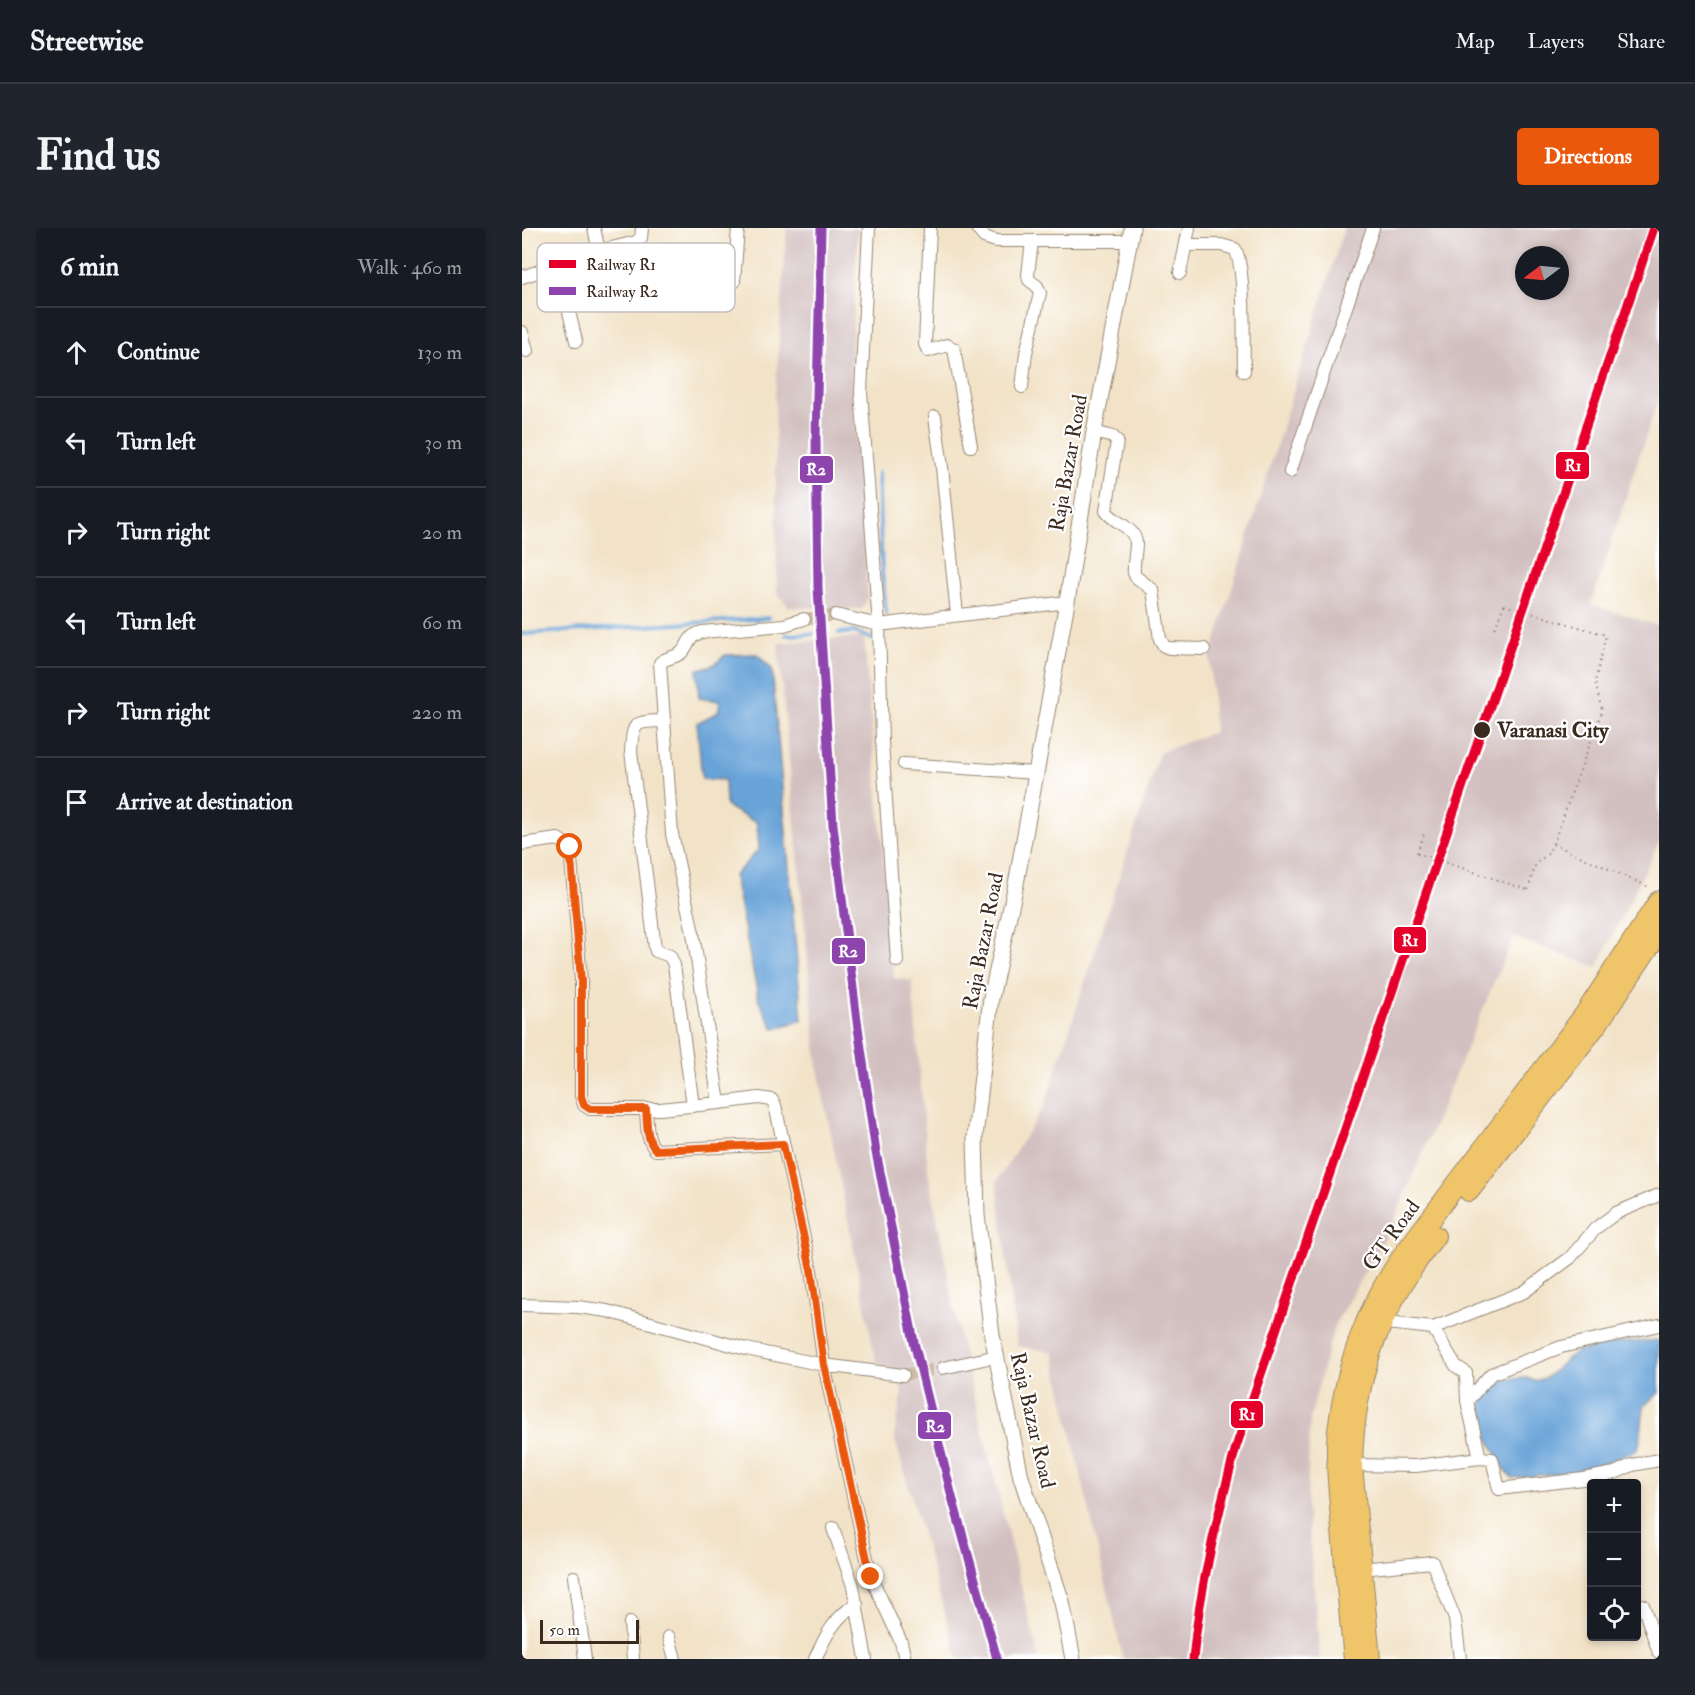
<!DOCTYPE html>
<meta charset="utf-8">
<style>
:root{--surface:#171b24;--page:#20242c;--text:#f1f3f6;--muted:#9ea1a6;--line:#363941;--accent:#ea580c}
body{margin:0;font-family:"IM FELL Double Pica",serif;background:var(--page);color:var(--text)}
.controls{position:absolute;right:18px;bottom:18px;display:grid;overflow:hidden;border-radius:6px;box-shadow:0 3px 9px #0003}
.controls button{width:54px;height:54px;display:grid;place-items:center;padding:0;border:0;border-bottom:2px solid var(--line);background:var(--surface);color:var(--text);font:30px sans-serif}
.compass{position:absolute;left:993px;top:18px;width:54px;height:54px;border-radius:50%;background:var(--surface);box-shadow:0 3px 9px #0003;rotate:254deg}
.scale{position:absolute;left:18px;bottom:15px;width:99px;box-sizing:border-box;padding-left:6px;border:3px solid #3b2a1e;border-top:0;font-size:16px;line-height:21px;white-space:nowrap;color:#3b2a1e;-webkit-text-stroke:4px #fff;paint-order:stroke}
.stop{position:absolute;width:18px;height:18px;margin:-14px;border:4px solid #ea580c;border-radius:50%;background:#fff}
.stop.end{background:#ea580c;border-color:#fff;box-shadow:0 2px 6px #0008}
.list{margin:0;padding:0;list-style:none}
h2{display:flex;justify-content:space-between;align-items:center;height:78px;margin:0;padding:0 24px;font-size:26px}
h2 small{font-size:20px;font-weight:400;color:var(--muted)}
.list li{display:grid;grid-template-columns:39px 1fr auto;gap:18px;align-items:center;box-sizing:border-box;height:90px;padding:0 24px;border-top:2px solid var(--line)}
.list b{display:block;font-size:22px;white-space:nowrap}
.list em{font-size:20px;font-style:normal;color:var(--muted)}
.icon{flex:none;width:33px;height:33px;fill:none;stroke:currentColor;stroke-width:2;stroke-linecap:round;stroke-linejoin:round}
.map{position:relative;flex:none;width:1137px;height:1431px;overflow:hidden;border-radius:6px}
header{display:flex;align-items:center;gap:36px;box-sizing:border-box;height:84px;padding:0 30px;background:var(--surface);border-bottom:2px solid var(--line)}
header strong{font-size:28px}
nav{display:flex;gap:33px;margin-inline-start:auto;font-size:21px}
.intro{display:flex;align-items:center;justify-content:space-between;box-sizing:border-box;height:144px;padding:0 36px}
h1{margin:0;font-size:42px}
.button{padding:15px 27px;border-radius:6px;background:var(--accent);color:#fff;font-size:21px;font-weight:700}
main{display:flex;gap:36px;padding:0 36px}
aside{flex:1;background:var(--surface);border-radius:6px;box-shadow:0 3px 9px #0003}
.map>svg:first-child{display:block}
</style>
<header>
<strong>Streetwise</strong>
<nav><a>Map</a><a>Layers</a><a>Share</a></nav>
</header>
<div class="intro"><h1>Find us</h1><a class="button">Directions</a></div>
<main>
<aside>
<h2>6 min<small>Walk · 460 m</small></h2>
<ul class="list">
<li><svg class="icon" aria-label="ahead" viewBox="0 0 24 24"><path d="M12 20V5M6 11l6-6 6 6"/></svg><div><b>Continue</b></div><em>130 m</em></li>
<li><svg class="icon" aria-label="left" viewBox="0 0 24 24"><path d="M17 20v-9H6M10 6l-5 5 5 5"/></svg><div><b>Turn left</b></div><em>30 m</em></li>
<li><svg class="icon" aria-label="right" viewBox="0 0 24 24"><path d="M7 20v-9h11M14 6l5 5-5 5"/></svg><div><b>Turn right</b></div><em>20 m</em></li>
<li><svg class="icon" aria-label="left" viewBox="0 0 24 24"><path d="M17 20v-9H6M10 6l-5 5 5 5"/></svg><div><b>Turn left</b></div><em>60 m</em></li>
<li><svg class="icon" aria-label="right" viewBox="0 0 24 24"><path d="M7 20v-9h11M14 6l5 5-5 5"/></svg><div><b>Turn right</b></div><em>220 m</em></li>
<li><svg class="icon" aria-label="arrive" viewBox="0 0 24 24"><path d="M6 21V4h12l-3 4 3 4H6"/></svg><div><b>Arrive at destination</b></div></li>
</ul>
</aside>
<div class="map">
<svg width="1137" height="1431" viewBox="0 0 1137 1431">
<rect width="100%" height="100%" fill="#fff"/>
<filter id="ink" filterUnits="userSpaceOnUse"><feTurbulence type="fractalNoise" baseFrequency=".0167" numOctaves="2"/><feDisplacementMap in="SourceGraphic" scale="12" xChannelSelector="R" yChannelSelector="G"/><feConvolveMatrix kernelMatrix="1 2 1 2 8 2 1 2 1" color-interpolation-filters="sRGB"/></filter>
<filter id="wash" filterUnits="userSpaceOnUse"><feTurbulence type="fractalNoise" baseFrequency=".008" numOctaves="4" result="noise"/><feDisplacementMap in="SourceGraphic" scale="24" xChannelSelector="R" yChannelSelector="G"/><feGaussianBlur stdDeviation="1.35" result="paint"/><feColorMatrix in="noise" values="0 0 0 0 0 0 0 0 0 0 0 0 0 0 0 0 0 1.4 0 .05"/><feComposite in="paint" operator="in"/></filter>
<g filter="url(#wash)">
<rect width="100%" height="100%" fill="#f2e3c8"/>
<path fill="#d2bfbf" fill-rule="evenodd" d="M265,0H336L329,137L346,369L340,381L267,379L255,365L253,170Z
M822,0H1137V168L1069,376L1137,398V614L1075,739L991,709L872,993L812,1098L788,1191L785,1277L798,1431H601L531,1124L495,1118L475,953L523,877L638,524L692,504L688,431ZM1002,27H1038V63H1002Z
M342,409L372,750L390,753L406,943L438,1111L517,1431H436L372,1208L380,1167L376,1145L354,1134L296,841L256,415Z"/>
<path fill="#67a3d8" stroke="#51667b" stroke-width="1.5" d="M235,426L250,441L280,792L252,801L237,773L212,648L237,621L235,595L204,578L203,552L180,551L175,495L196,484L198,473L177,470L175,442L193,436L203,427Z
M1137,1112V1165L1122,1178L1118,1214L1114,1223L1062,1243L990,1250L982,1240L962,1202L958,1178L966,1164L985,1151L1005,1150L1012,1153L1024,1150L1053,1124L1095,1115Z"/>
<g fill="none" stroke-linecap="round" stroke-linejoin="round">
<path stroke="#67a3d8" stroke-width="4" d="M356,245L360,346L364,385
M317,405L333,404L350,411
M0,406L247,390
M264,407L291,406"/>
</g>
</g>
<g filter="url(#ink)">
<g fill="none" stroke-linecap="round" stroke-linejoin="round">
<path stroke="#cdbea6" stroke-width="12" stroke-dasharray="12 6" stroke-linecap="butt" d="M282,391L314,387
M381,1147L421,1140"/>
<g stroke="#968673" stroke-width="14">
<path id="minor" d="M347,0L339,164L357,397L360,514L375,733
M408,0L403,116L406,123L425,117L432,121L449,218
M455,0L462,9L474,13H608
M664,17H699L713,21C724,41 721,117 722,143
M77,23L114,14L119,10L120,0
M36,38L54,113
M658,45L667,0
M0,49L77,23L72,0
M212,54L216,0
M0,104L5,123
M500,159L504,125L518,65L515,58L507,52L506,47L510,13
M413,189L420,239L435,387
M572,204L591,209L595,213L584,283C592,295 613,299 614,315C614,325 611,335 612,345L614,349L631,362L638,411L642,418L647,420L682,421
M768,244L851,0
M314,387L357,397L545,374
M282,391L262,397L180,404C164,409 169,415 160,424C154,430 144,429 138,435L150,606L171,705L197,875L237,870L250,872L253,877L289,1042L302,1137L349,1349L379,1414L383,1431
M141,493C112,494 111,493 109,523L133,720L134,723L148,728L152,737L171,878
M382,536L514,545
M0,616L36,611L48,619L59,752V868L62,877L68,881H138L197,875
M124,881C125,894 124,913 134,922L261,916
M0,1077L56,1079L85,1083L224,1121L302,1137L381,1147
M855,1094L911,1100L1002,1064L1048,1030L1074,1000L1094,985L1137,967
M911,1100L934,1138L944,1145L945,1173L958,1230L970,1231L977,1261L1061,1251L1093,1245L1110,1237L1137,1232
M421,1140L475,1128
M945,1173L969,1146L1039,1119L1137,1097
M830,1237L894,1238L958,1230
M311,1300L331,1358L344,1431
M839,1341L910,1334L933,1391L938,1431
M52,1349L63,1431
M1121,1377L1137,1425
M108,1395L111,1431
M147,1409L153,1431
M293,1431C303,1409 313,1388 335,1376"/>
</g>
<g stroke="#968673" stroke-width="17">
<path id="tertiary" d="M551,1431L540,1374L499,1249L470,1107L455,987L453,909L469,770L494,656L545,374L572,204L610,0"/>
</g>
<g stroke="#968673" stroke-width="22">
<path id="trunk" d="M947,963L1076,795L1137,704
M832,1431C827,1384 823,1337 819,1290C817,1262 813,1232 816,1203C824,1136 844,1081 882,1026L1063,786L1137,673
M848,1431L830,1237C832,1146 858,1080 913,1008"/>
</g>
<path stroke="#968673" stroke-width="2" stroke-dasharray="1.5 4.5" stroke-linecap="butt" d="M973,400L982,377
M1031,616L1080,483L1073,454L1084,407
M895,625L902,606
M1006,662L1014,635L1025,627L1031,616L1127,659"/>
<use href="#minor" stroke="#fff" stroke-width="12"/>
<use href="#tertiary" stroke="#fff" stroke-width="15"/>
<use href="#trunk" stroke="#f0c469" stroke-width="20"/>
<g stroke="#3b2a1e" stroke-width="6">
<path id="rail" d="M299,0L294,210L296,360L311,597L335,793L354,924L392,1114L430,1269L475,1431
M671,1431C678,1358 695,1290 714,1219L1132,0"/>
</g>
<use href="#rail" stroke="#fff" stroke-width="4" stroke-dasharray="11" stroke-linecap="butt"/>
<path stroke="#968673" stroke-width="2" stroke-dasharray="1.5 4.5" stroke-linecap="butt" d="M982,377L1084,407
M895,625L1006,662"/>
<g stroke="#fff" stroke-width="14">
<path id="rail-1" d="M671,1431C678,1358 695,1290 714,1219L1132,0"/>
</g>
<g stroke="#fff" stroke-width="14">
<path id="rail-2" d="M299,0L294,210L296,360L311,597L335,793L354,924L392,1114L430,1269L475,1431"/>
</g>
<use href="#rail-1" stroke="#e4002b" stroke-width="9"/>
<use href="#rail-2" stroke="#8e44ad" stroke-width="9"/>
</g>
</g>
<g fill="none" stroke-linecap="round" stroke-linejoin="round" filter="url(#ink)">
<path stroke="#ea580c" stroke-width="8" d="M48,619L59,752V868L62,877L68,881H124C125,894 124,913 134,922L261,916L289,1042L302,1137L349,1349"/>
</g>
<circle fill="#3b2a1e" stroke="#fff" stroke-width="2" cx="960" cy="502" r="9"/>
<g text-anchor="middle" stroke-width="4.5" stroke-linejoin="round" paint-order="stroke">
<g font-size="21" fill="#3b2a1e" stroke="#fff">
<text transform="translate(546 235) rotate(-80)" y="7">Raja Bazar Road</text>
<text transform="translate(461 713) rotate(-79)" y="7">Raja Bazar Road</text>
<text transform="translate(869 1007) rotate(-54)" y="7">GT Road</text>
<text transform="translate(511 1192) rotate(77)" y="7">Raja Bazar Road</text>
</g>
<g font-size="21" font-weight="bold" fill="#3b2a1e" stroke="#fff" text-anchor="start">
<text x="975" y="509">Varanasi City</text>
</g>
</g>
<rect x="15" y="15" width="198" height="69" rx="9" fill="#fff" stroke="#c4bfbc" stroke-width="1.5"/>
<rect x="27" y="32" width="27" height="8" fill="#e4002b"/>
<rect x="27" y="59" width="27" height="8" fill="#8e44ad"/>
<g font-size="16" fill="#3b2a1e">
<text x="64" y="42">Railway R1</text>
<text x="64" y="69">Railway R2</text>
</g>
<g stroke="#fff" stroke-width="2">
<rect x="1033" y="223" width="35" height="29" rx="6" fill="#e4002b"/>
<rect x="277" y="227" width="35" height="29" rx="6" fill="#8e44ad"/>
<rect x="871" y="698" width="34" height="28" rx="6" fill="#e4002b"/>
<rect x="309" y="709" width="35" height="28" rx="6" fill="#8e44ad"/>
<rect x="708" y="1172" width="34" height="29" rx="6" fill="#e4002b"/>
<rect x="395" y="1183" width="35" height="29" rx="6" fill="#8e44ad"/>
</g>
<g font-size="16" text-anchor="middle" font-weight="bold" fill="#fff">
<text x="1051" y="243">R1</text>
<text x="294" y="247">R2</text>
<text x="888" y="718">R1</text>
<text x="326" y="729">R2</text>
<text x="725" y="1192">R1</text>
<text x="413" y="1204">R2</text>
</g>
</svg>
<div class="controls">
<button>+</button>
<button>−</button>
<button><svg class="icon" aria-label="locate" viewBox="0 0 24 24"><circle cx="12" cy="12" r="6"/><path d="M12 2v4M12 18v4M2 12h4M18 12h4"/></svg></button>
</div>
<svg class="compass" viewBox="-18 -18 36 36"><path d="M0-13l5 13h-10z" fill="#e53935"/><path d="M0 13l5-13h-10z" fill="#9ea1a6"/></svg>
<div class="scale">50 m</div>
<div class="stop" style="left:48px;top:619px"></div>
<div class="stop end" style="left:349px;top:1349px"></div>
</div>
</main>
